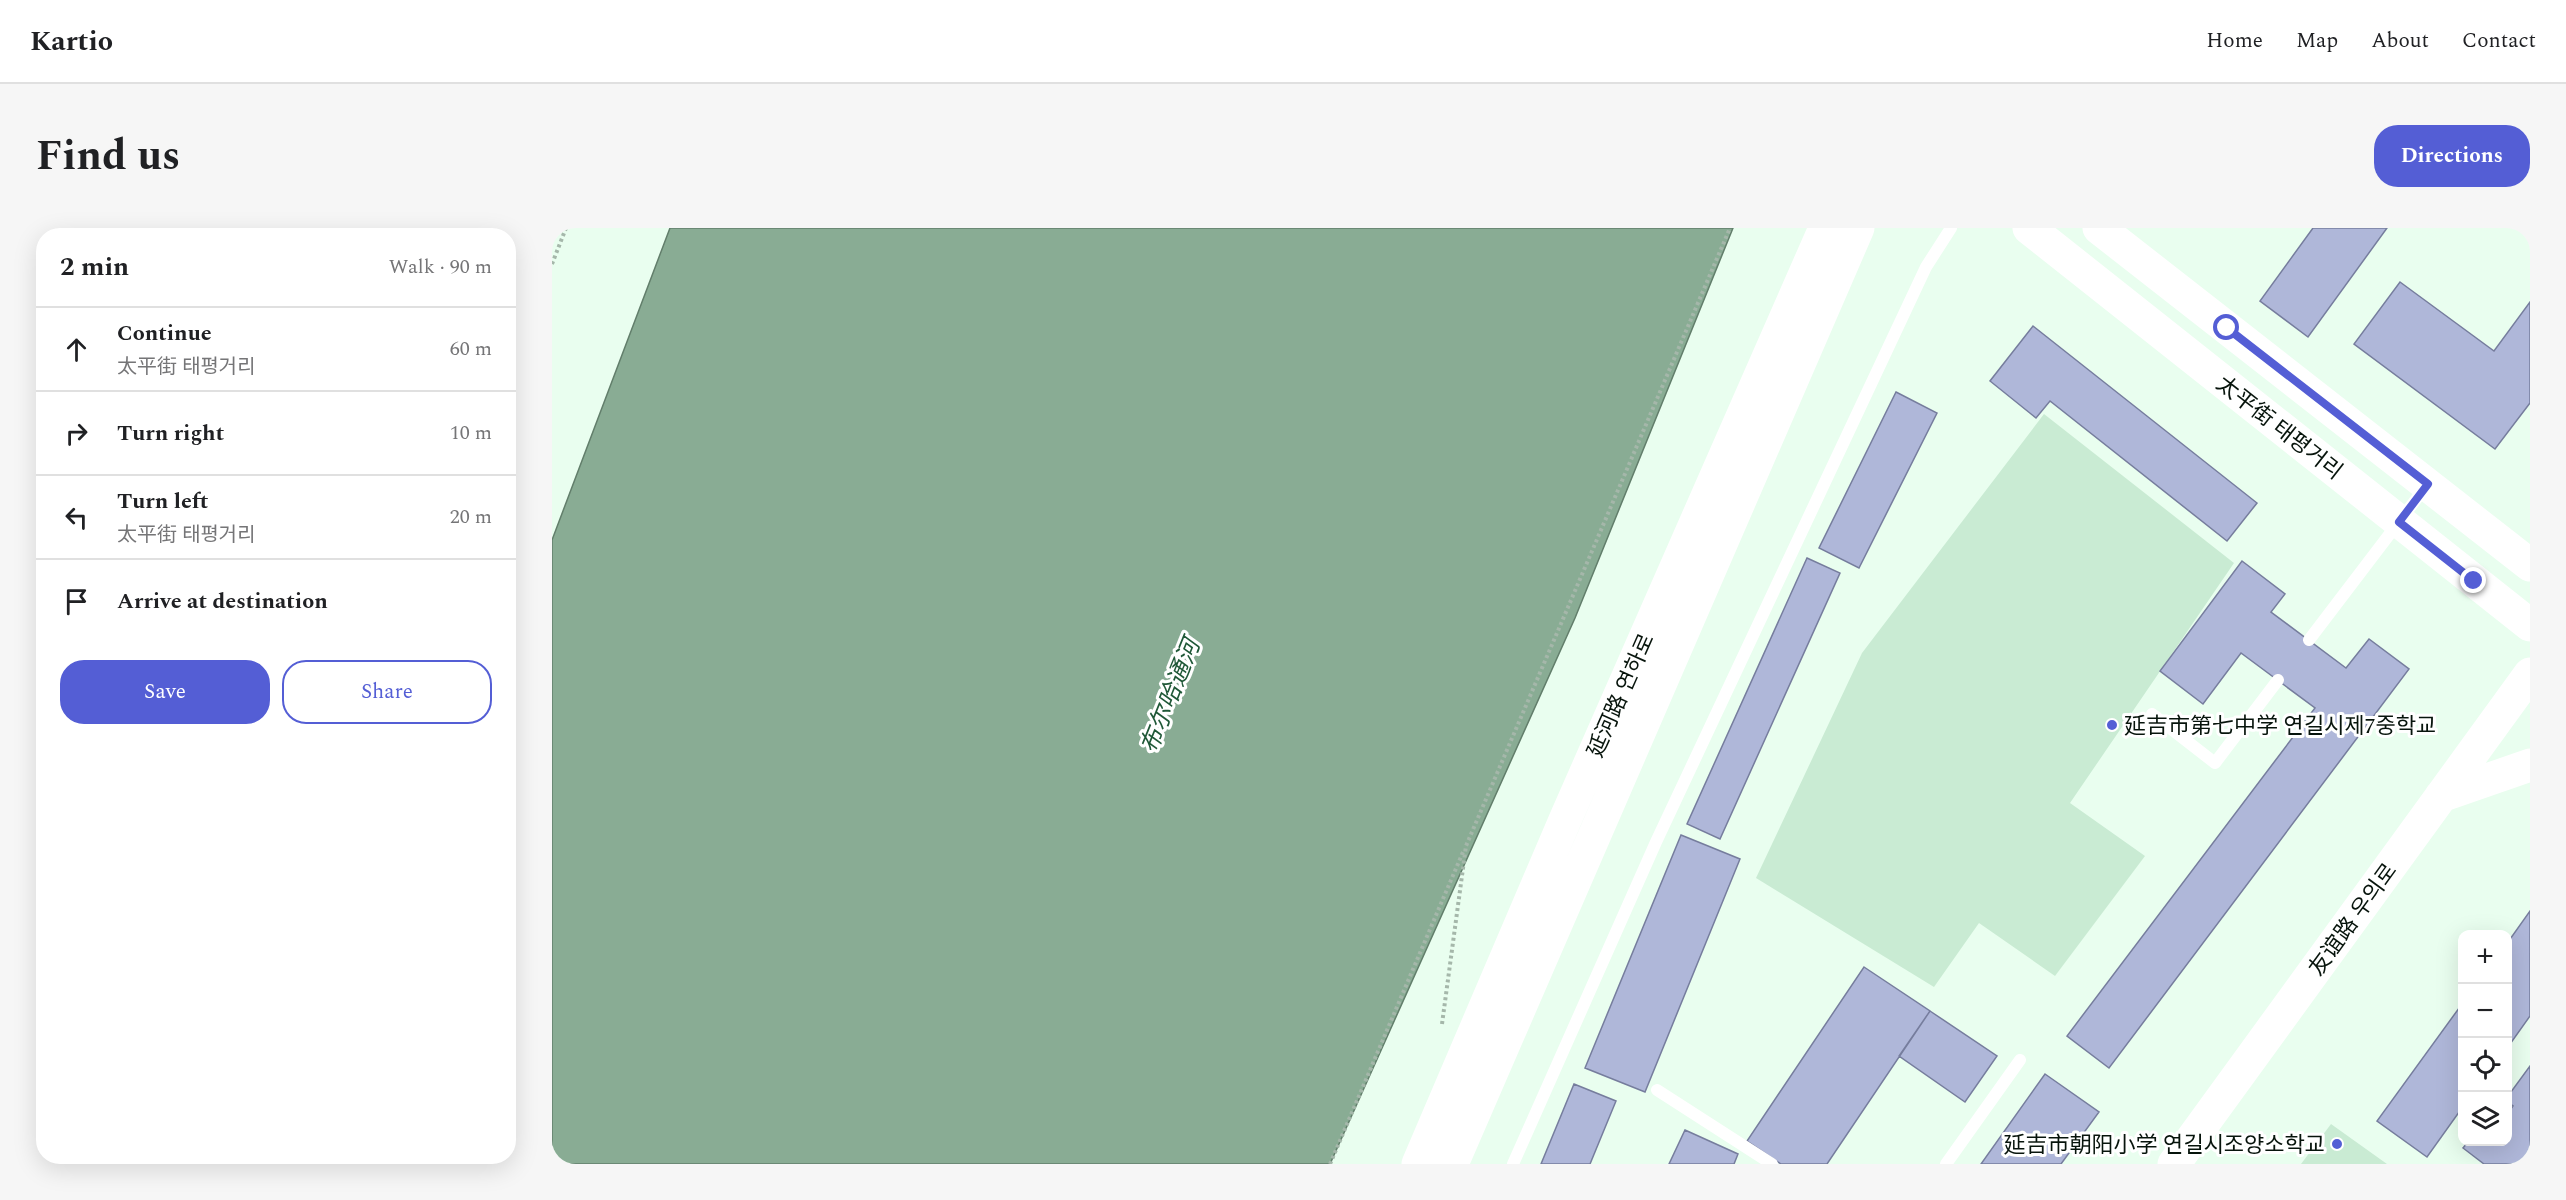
<!DOCTYPE html>
<meta charset="utf-8">
<style>
:root{--surface:#fff;--page:#f6f6f6;--text:#202124;--muted:#757577;--line:#e0e0e0;--accent:#545ed5}
body{margin:0;font-family:Spectral,"Noto Sans SC","Noto Sans KR",serif;background:var(--page);color:var(--text)}
.controls{position:absolute;right:18px;bottom:18px;display:grid;overflow:hidden;border-radius:12px;box-shadow:0 6px 24px #0002}
.controls button{width:54px;height:54px;display:grid;place-items:center;padding:0;border:0;border-bottom:2px solid var(--line);background:var(--surface);color:var(--text);font:30px sans-serif}
.stop{position:absolute;width:18px;height:18px;margin:-14px;border:4px solid #545ed5;border-radius:50%;background:#fff}
.stop.end{background:#545ed5;border-color:#fff;box-shadow:0 2px 6px #0008}
.list{margin:0;padding:0;list-style:none}
h2{display:flex;justify-content:space-between;align-items:center;height:78px;margin:0;padding:0 24px;font-size:26px}
h2 small{font-size:20px;font-weight:400;color:var(--muted)}
.list li{display:grid;grid-template-columns:39px 1fr auto;gap:18px;align-items:center;box-sizing:border-box;height:84px;padding:0 24px;border-top:2px solid var(--line)}
.list b{display:block;font-size:22px;white-space:nowrap}
.list p{margin:0;font-size:20px;white-space:nowrap;color:var(--muted)}
.list em{font-size:20px;font-style:normal;color:var(--muted)}
.actions{display:flex;gap:12px;padding:18px 24px}
.actions a{flex:1;padding:14px 0;border:2px solid var(--accent);border-radius:24px;text-align:center;font-size:21px;color:var(--accent)}
.actions .main{background:var(--accent);color:#fff}
.icon{flex:none;width:33px;height:33px;fill:none;stroke:currentColor;stroke-width:2;stroke-linecap:round;stroke-linejoin:round}
.map{position:relative;flex:none;width:1978px;height:936px;overflow:hidden;border-radius:24px}
header{display:flex;align-items:center;gap:36px;box-sizing:border-box;height:84px;padding:0 30px;background:var(--surface);border-bottom:2px solid var(--line)}
header strong{font-size:28px}
nav{display:flex;gap:33px;margin-inline-start:auto;font-size:21px}
.intro{display:flex;align-items:center;justify-content:space-between;box-sizing:border-box;height:144px;padding:0 36px}
h1{margin:0;font-size:42px}
.button{padding:15px 27px;border-radius:24px;background:var(--accent);color:#fff;font-size:21px;font-weight:700}
main{display:flex;gap:36px;padding:0 36px}
aside{flex:1;background:var(--surface);border-radius:24px;box-shadow:0 6px 24px #0002}
.map>svg:first-child{display:block}
</style>
<header>
<strong>Kartio</strong>
<nav><a>Home</a><a>Map</a><a>About</a><a>Contact</a></nav>
</header>
<div class="intro"><h1>Find us</h1><a class="button">Directions</a></div>
<main>
<aside>
<h2>2 min<small>Walk · 90 m</small></h2>
<ul class="list">
<li><svg class="icon" aria-label="ahead" viewBox="0 0 24 24"><path d="M12 20V5M6 11l6-6 6 6"/></svg><div><b>Continue</b><p>太平街 태평거리</p></div><em>60 m</em></li>
<li><svg class="icon" aria-label="right" viewBox="0 0 24 24"><path d="M7 20v-9h11M14 6l5 5-5 5"/></svg><div><b>Turn right</b></div><em>10 m</em></li>
<li><svg class="icon" aria-label="left" viewBox="0 0 24 24"><path d="M17 20v-9H6M10 6l-5 5 5 5"/></svg><div><b>Turn left</b><p>太平街 태평거리</p></div><em>20 m</em></li>
<li><svg class="icon" aria-label="arrive" viewBox="0 0 24 24"><path d="M6 21V4h12l-3 4 3 4H6"/></svg><div><b>Arrive at destination</b></div></li>
</ul>
<div class="actions"><a class="main">Save</a><a>Share</a></div>
</aside>
<div class="map">
<svg width="1978" height="936" viewBox="0 0 1978 936">
<rect width="100%" height="100%" fill="#e9feef"/>
<path fill="#c9ebd3" d="M1492,186L1682,335L1518,575L1593,628L1503,748L1427,695L1382,759L1204,650L1310,425Z
M1779,896L1835,936H1749Z"/>
<path fill="#89ac94" stroke="#627e6b" stroke-width="1.5" d="M118,0H1181L1023,390L778,936H0V312Z"/>
<path fill="#afb7d9" stroke="#767d9d" stroke-width="1.5" d="M1761,0H1835L1756,109L1708,73Z
M1848,54L1942,123L1978,74V175L1943,221L1802,116Z
M1481,98L1705,275L1675,313L1498,173L1484,190L1438,153Z
M1344,164L1385,185L1307,340L1267,320Z
M1255,330L1288,345L1168,611L1135,596Z
M1690,333L1733,366L1719,384L1794,440L1817,411L1857,441L1557,840L1515,808L1763,480L1689,425L1651,476L1608,443Z
M1129,607L1188,631L1093,864L1033,840Z
M1978,683V788L1956,819V714Z
M1312,739L1378,783L1275,936H1229L1195,913Z
M1910,776V880L1875,929L1825,893Z
M1378,783L1445,828L1413,874L1347,828Z
M1978,838V936H1932L1911,920L1916,914H1956V885L1961,878L1956,874V868Z
M1493,846L1547,884L1509,936H1429Z
M1022,856L1064,873L1038,936H989Z
M1133,902L1186,926L1182,936H1117Z"/>
<g fill="none" stroke-linecap="round" stroke-linejoin="round">
<path stroke="#a5b7aa" stroke-width="4" stroke-dasharray="3 3" stroke-linecap="butt" d="M0,36L14,0
M890,796L914,618L1178,0
M778,936L911,624"/>
<path stroke="#fff" stroke-width="12" d="M1757,412L1875,257
M1600,486L1663,535L1726,452
M1105,862L1220,936
M961,936L1104,614L1374,39L1399,0
M1394,936L1468,832"/>
<path stroke="#fff" stroke-width="33" d="M1477,0L1978,397
M1547,0L1978,337
M1889,568L1978,537
M866,936L1013,592L1273,0
M900,936L1306,0
M1622,936L1978,446"/>
</g>
<g fill="none" stroke-linecap="round" stroke-linejoin="round">
<path stroke="#545ed5" stroke-width="8" d="M1675,100L1876,256L1847,294L1922,353"/>
</g>
<g fill="#545ed5" stroke="#fff" stroke-width="2">
<circle cx="1560" cy="497" r="6"/>
<circle cx="1785" cy="916" r="6"/>
</g>
<g text-anchor="middle" stroke-width="6" stroke-linejoin="round" paint-order="stroke">
<g font-size="22" fill="#07140c" stroke="#fff">
<text transform="translate(1728 199) rotate(38)" y="8">太平街 태평거리</text>
<text transform="translate(1068 467) rotate(-66)" y="8">延河路 연하로</text>
<text transform="translate(1800 691) rotate(-54)" y="8">友谊路 우의로</text>
</g>
<g font-size="22" fill="#07140c" stroke="#fff" text-anchor="start">
<text x="1572" y="505">延吉市第七中学 연길시제7중학교</text>
<text x="1773" y="924" text-anchor="end">延吉市朝阳小学 연길시조양소학교</text>
</g>
<g font-size="24" font-style="italic" fill="#1f5837" stroke="#fff">
<text transform="translate(618 468) rotate(-68)" y="8">布尔哈通河</text>
</g>
</g>
</svg>
<div class="controls">
<button>+</button>
<button>−</button>
<button><svg class="icon" aria-label="locate" viewBox="0 0 24 24"><circle cx="12" cy="12" r="6"/><path d="M12 2v4M12 18v4M2 12h4M18 12h4"/></svg></button>
<button><svg class="icon" aria-label="layers" viewBox="0 0 24 24"><path d="M12 4l9 5-9 5-9-5zM3 14l9 5 9-5"/></svg></button>
</div>
<div class="stop" style="left:1675px;top:100px"></div>
<div class="stop end" style="left:1922px;top:353px"></div>
</div>
</main>
